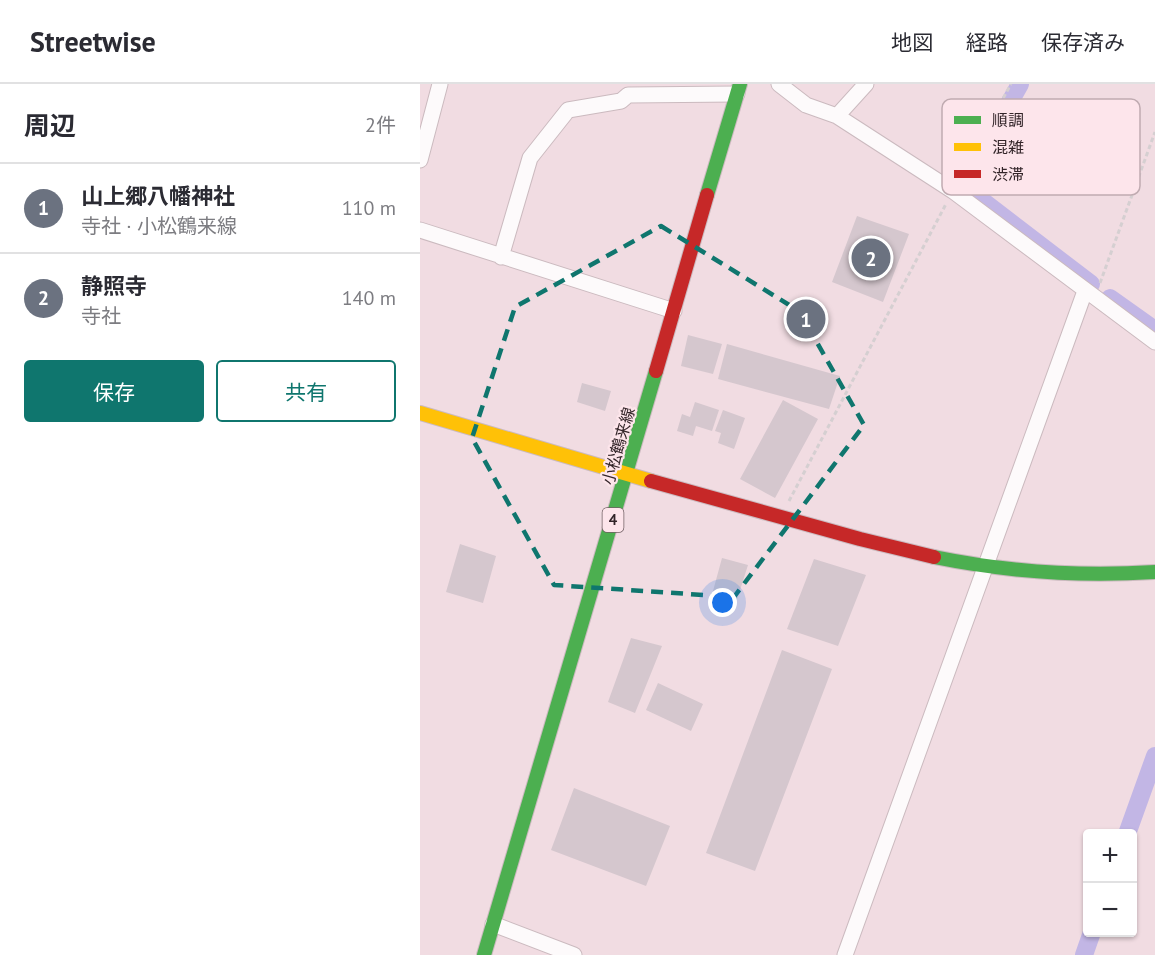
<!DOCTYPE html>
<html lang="ja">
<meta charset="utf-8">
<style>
:root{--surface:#fff;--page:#f7f7f7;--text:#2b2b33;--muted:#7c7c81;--line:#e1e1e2;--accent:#0f766e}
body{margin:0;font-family:"PT Sans","Noto Sans JP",sans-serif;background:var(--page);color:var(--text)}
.controls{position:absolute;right:18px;bottom:18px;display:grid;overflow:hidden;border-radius:6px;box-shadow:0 2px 4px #0004}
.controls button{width:54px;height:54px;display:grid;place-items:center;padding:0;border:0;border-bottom:2px solid var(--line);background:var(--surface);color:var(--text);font:30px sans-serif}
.you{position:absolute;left:303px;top:519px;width:21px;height:21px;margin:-15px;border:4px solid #fff;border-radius:50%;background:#1a73e8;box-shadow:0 0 0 9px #1a73e833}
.badge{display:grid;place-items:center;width:39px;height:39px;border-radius:50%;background:var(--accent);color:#fff;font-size:20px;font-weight:700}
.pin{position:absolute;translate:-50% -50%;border:3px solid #fff;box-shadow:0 2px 6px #0006}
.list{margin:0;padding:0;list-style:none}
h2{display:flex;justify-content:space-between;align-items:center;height:78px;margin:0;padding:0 24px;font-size:26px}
h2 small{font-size:20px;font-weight:400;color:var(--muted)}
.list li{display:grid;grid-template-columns:39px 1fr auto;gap:18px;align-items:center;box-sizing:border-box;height:90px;padding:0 24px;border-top:2px solid var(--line)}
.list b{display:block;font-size:22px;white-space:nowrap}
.list p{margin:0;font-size:20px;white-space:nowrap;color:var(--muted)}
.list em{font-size:20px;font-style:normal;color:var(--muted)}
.actions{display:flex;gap:12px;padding:18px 24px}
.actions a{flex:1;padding:14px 0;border:2px solid var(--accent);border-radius:6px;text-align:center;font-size:21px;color:var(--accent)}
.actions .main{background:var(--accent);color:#fff}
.map{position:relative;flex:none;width:735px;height:871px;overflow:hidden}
header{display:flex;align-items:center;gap:36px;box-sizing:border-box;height:84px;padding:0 30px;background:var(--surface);border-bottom:2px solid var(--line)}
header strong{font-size:28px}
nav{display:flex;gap:33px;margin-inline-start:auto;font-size:21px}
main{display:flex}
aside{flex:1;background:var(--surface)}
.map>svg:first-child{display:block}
</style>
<header>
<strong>Streetwise</strong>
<nav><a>地図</a><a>経路</a><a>保存済み</a></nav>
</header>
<main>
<aside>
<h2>周辺<small>2件</small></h2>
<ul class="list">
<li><span class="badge" style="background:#6b7280">1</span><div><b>山上郷八幡神社</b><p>寺社 · 小松鶴来線</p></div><em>110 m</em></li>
<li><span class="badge" style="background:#6b7280">2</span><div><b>静照寺</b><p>寺社</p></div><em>140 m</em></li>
</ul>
<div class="actions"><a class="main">保存</a><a>共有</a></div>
</aside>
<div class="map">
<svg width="735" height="871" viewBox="0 0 735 871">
<rect width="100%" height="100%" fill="#f1dce2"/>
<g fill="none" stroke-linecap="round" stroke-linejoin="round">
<path stroke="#c2b6e5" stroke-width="18" d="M600,0L543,102L671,200
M690,214L735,246
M707,750L735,672
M664,871L672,848"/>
</g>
<path fill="#d5c7ce" d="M437,132L489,150L463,218L412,198Z
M377,216L402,225L391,254L366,245Z
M268,251L302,260L293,290L261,282Z
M307,260L420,292L409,325L298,295Z
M162,299L191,307L185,327L157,318Z
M363,316L398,335L355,414L320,395Z
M275,318L299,326L292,347L276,342L273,352L257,347L262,330L270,333Z
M303,326L325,334L314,365L298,359L301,349L295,347Z
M40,460L76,472L63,519L26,508Z
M302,474L328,481L314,525L290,518Z
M394,475L446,491L418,562L367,545Z
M211,554L242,562L215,629L188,618Z
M362,566L412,585L335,787L286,769Z
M238,599L283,620L271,647L226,626Z
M154,704L250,742L226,802L131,766Z"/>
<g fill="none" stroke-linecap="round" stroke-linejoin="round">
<g stroke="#cbbabf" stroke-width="17">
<path id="street" d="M359,0L386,21L417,32L533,107L735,258
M417,32L446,0
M0,76L20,0
M0,146L254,227
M81,173L110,74L148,26L201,17L208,11L317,10
M73,840L154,871
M425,871L665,207"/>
</g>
<g stroke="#cbbabf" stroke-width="16">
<path id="fast" d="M287,111L320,0
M514,473C588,488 660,493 735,488
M64,871L236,287"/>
</g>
<g stroke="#cbbabf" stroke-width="16">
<path id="slow" d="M0,329L231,397"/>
</g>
<g stroke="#cbbabf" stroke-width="16">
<path id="jam" d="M236,287L287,111
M231,397L440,455L514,473"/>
</g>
<path stroke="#d5cfd1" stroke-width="3" stroke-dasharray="4.5 3" stroke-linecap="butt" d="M540,93L591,0
M680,199L735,48
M369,417L526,120"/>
<use href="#street" stroke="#fdfafb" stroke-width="15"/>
<use href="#fast" stroke="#4caf50" stroke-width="14"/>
<use href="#slow" stroke="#ffc107" stroke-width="14"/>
<use href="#jam" stroke="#c62828" stroke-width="14"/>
</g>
<path fill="none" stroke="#0f766e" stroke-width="4.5" stroke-dasharray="12 8" stroke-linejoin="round" d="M241,142L379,227L444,341L314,513L134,501L52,354L95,223Z"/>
<g text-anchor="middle" stroke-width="4.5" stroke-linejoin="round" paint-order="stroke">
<rect fill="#fde5eb" stroke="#705f63" stroke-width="1.5" x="182.5" y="424" width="21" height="24" rx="4.5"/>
<g font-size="15" font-weight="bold" fill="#332529">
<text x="193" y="441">4</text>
</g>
<g font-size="16" fill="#332529" stroke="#fde5eb">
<text transform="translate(198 362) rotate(-74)" y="6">小松鶴来線</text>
</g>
</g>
<rect x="522" y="15" width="198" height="96" rx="9" fill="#fde5eb" stroke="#c0abb1" stroke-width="1.5"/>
<rect x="534" y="32" width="27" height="8" fill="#4caf50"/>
<rect x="534" y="59" width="27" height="8" fill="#ffc107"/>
<rect x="534" y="86" width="27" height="8" fill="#c62828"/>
<g font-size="16" fill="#332529">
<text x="572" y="42">順調</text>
<text x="572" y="69">混雑</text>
<text x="572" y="96">渋滞</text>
</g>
</svg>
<div class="controls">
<button>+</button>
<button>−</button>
</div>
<div class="you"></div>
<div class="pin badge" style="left:386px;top:235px;background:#6b7280">1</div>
<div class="pin badge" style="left:451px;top:174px;background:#6b7280">2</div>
</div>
</main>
